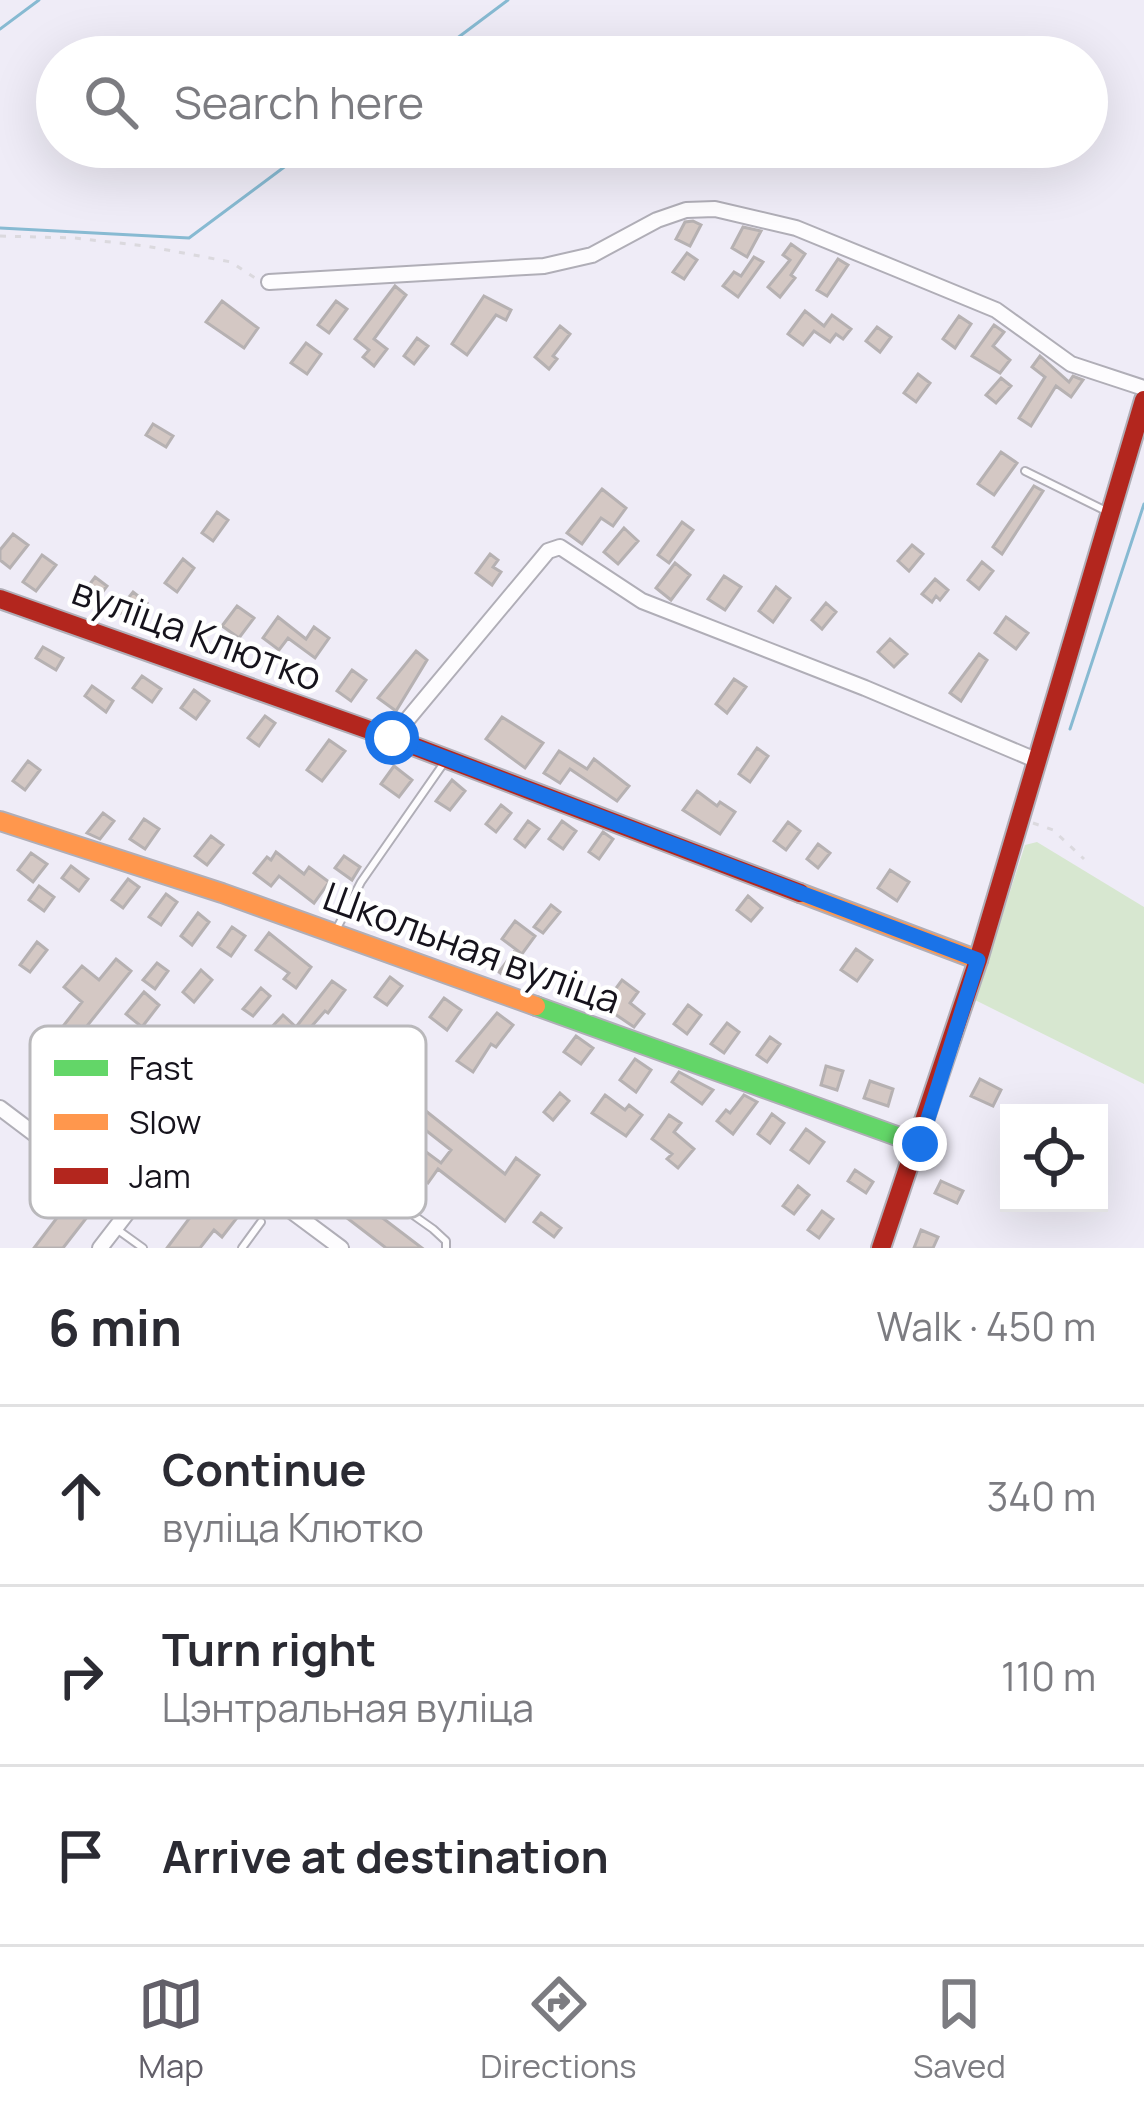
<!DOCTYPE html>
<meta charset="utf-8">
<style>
:root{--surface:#fff;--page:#f2f2f3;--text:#2b2b33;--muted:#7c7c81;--line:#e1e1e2;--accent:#625f69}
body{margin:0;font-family:Manrope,sans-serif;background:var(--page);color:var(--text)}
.controls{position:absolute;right:36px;bottom:36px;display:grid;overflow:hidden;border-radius:0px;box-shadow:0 12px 48px #0002}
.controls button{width:108px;height:108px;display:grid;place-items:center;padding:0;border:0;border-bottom:3px solid var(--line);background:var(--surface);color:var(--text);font:60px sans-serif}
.stop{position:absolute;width:36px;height:36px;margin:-27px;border:9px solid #1a73e8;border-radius:50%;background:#fff}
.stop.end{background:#1a73e8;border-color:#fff;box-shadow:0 3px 12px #0008}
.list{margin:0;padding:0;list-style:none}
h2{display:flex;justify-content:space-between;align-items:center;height:156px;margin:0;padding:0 48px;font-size:51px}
h2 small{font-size:39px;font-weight:400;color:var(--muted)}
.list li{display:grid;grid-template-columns:78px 1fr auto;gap:36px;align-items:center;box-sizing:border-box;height:180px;padding:0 48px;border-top:3px solid var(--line)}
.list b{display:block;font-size:45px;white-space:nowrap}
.list p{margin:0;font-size:39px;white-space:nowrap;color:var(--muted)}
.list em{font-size:39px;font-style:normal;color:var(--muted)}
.icon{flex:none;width:66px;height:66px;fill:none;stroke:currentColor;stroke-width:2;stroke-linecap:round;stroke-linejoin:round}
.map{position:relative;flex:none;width:1144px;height:1248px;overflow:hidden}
.search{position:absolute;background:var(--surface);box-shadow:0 12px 48px #0002;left:36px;right:36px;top:36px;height:132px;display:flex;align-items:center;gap:30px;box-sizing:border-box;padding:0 42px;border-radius:66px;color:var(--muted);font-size:45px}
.sheet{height:696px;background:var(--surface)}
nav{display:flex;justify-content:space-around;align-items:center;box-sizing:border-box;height:168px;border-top:3px solid var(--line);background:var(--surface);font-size:33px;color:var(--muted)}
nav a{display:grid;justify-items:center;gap:6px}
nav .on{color:var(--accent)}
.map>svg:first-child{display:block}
</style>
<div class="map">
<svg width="1144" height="1248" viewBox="0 0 1144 1248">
<rect width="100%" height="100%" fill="#efecf7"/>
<path fill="#d7e7d0" d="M1037,842L1144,907V1084L975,1000L1025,845Z"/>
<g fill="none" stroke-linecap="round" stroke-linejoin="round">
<path stroke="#87bad2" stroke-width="3" d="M0,29L39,0
M432,57L508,0
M0,228L189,238L311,147
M1070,729L1144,504"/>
</g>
<path fill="#d4c8c4" stroke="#b6b1b2" stroke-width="3" d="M693,221L701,225L690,246L676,239L685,222Z
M743,227L761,231L747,257L732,248Z
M791,244L805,254L791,275L795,278L780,297L768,287L790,260L783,255Z
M687,253L697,260L684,279L673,272Z
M754,257L763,262L738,297L723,286L734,272L741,276Z
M838,259L848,265L827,296L817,290Z
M395,286L406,295L374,339L387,349L374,366L363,357L369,350L355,339Z
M484,296L511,310L506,320L496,315L467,355L452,344Z
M222,301L258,328L244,348L206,322Z
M336,301L347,309L329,333L318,325Z
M805,311L824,326L832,315L851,329L843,339L836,334L830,342L814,331L803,345L788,334Z
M959,316L971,324L955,348L943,339Z
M994,325L1004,332L993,346L1010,360L1000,373L972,356Z
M560,326L570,334L553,356L557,359L549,369L535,357Z
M877,327L891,337L880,352L866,341Z
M417,338L428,346L414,364L404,356Z
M306,343L321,354L307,374L291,363Z
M1040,356L1069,382L1073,376L1083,380L1071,397L1056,386L1031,426L1019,418L1045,377L1032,367Z
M918,374L930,383L916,402L904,393Z
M1001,378L1011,386L996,403L986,395Z
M153,424L173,436L166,447L146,435Z
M1001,452L1017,463L994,495L978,484Z
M1034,486L1043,491L1002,554L993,547Z
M602,489L626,508L613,526L601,518L582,544L567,533Z
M217,512L228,520L213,541L202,533Z
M682,522L693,530L669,563L658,555Z
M624,528L638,541L618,564L604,552Z
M13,534L28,545L10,568L0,560V550Z
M912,545L923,554L909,571L898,561Z
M490,554L498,560L493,567L501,572L492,585L476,573Z
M42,555L56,565L36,591L23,582Z
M183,559L194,568L177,592L165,583Z
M982,562L993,571L979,589L968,580Z
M675,563L690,575L671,600L656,588Z
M724,576L741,587L725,610L708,599Z
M95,577L107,586L92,606L80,597Z
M935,579L948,590L940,600L936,596L932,602L922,594Z
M776,587L790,598L773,622L759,611Z
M133,592L147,603L133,622L118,611Z
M826,603L836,612L822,629L812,620Z
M237,606L254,618L239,638L222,626Z
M278,617L306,639L314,627L329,638L315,658L288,638L279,650L263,638Z
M1006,617L1028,633L1016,649L995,633Z
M890,639L907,654L894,667L878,652Z
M43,647L63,658L56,670L36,658Z
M416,651L427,660L396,711L378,698Z
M979,654L987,660L961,701L950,693Z
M352,670L366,680L351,701L337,691Z
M142,676L161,689L152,702L133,688Z
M734,679L746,687L727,713L716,704Z
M92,686L113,701L106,712L85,696Z
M194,690L209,701L196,719L181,708Z
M265,716L275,723L259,746L248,738Z
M502,717L543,743L525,768L486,739Z
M329,740L345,751L322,781L307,770Z
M757,748L768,756L750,782L739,774Z
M559,751L587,769L594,759L629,786L617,801L570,769L560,783L544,773Z
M28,761L40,770L25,790L13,781Z
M394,766L412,780L399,797L381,784Z
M452,780L465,791L450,810L436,801Z
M697,791L717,806L720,802L735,812L720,834L683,810Z
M501,805L511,813L496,832L486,824Z
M103,813L114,821L100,839L87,833Z
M144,819L159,829L145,849L130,839Z
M528,821L539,829L525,847L515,839Z
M562,821L576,831L563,849L549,839Z
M788,822L800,831L786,850L774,841Z
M603,832L613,839L599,859L589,852Z
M211,836L223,845L207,865L195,856Z
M818,844L830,853L818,868L807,859Z
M276,852L304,874L309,867L329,882L314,903L279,876L271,886L254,873L267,857L271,860Z
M31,853L47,864L33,882L18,870Z
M344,856L360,867L352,880L335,868Z
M71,866L88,879L79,891L62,878Z
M890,870L909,882L897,901L878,888Z
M128,879L139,887L123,908L112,900Z
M39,886L54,897L44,911L29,900Z
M166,894L177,902L161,925L149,917Z
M748,896L762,908L751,921L737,910Z
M551,905L560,912L543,933L534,927Z
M198,913L209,922L192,945L181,936Z
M515,921L535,936L522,954L502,939Z
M232,927L245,936L231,956L218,947Z
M269,933L311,967L296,988L284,979L289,973L256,950Z
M37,942L47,950L30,972L20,965Z
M856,949L872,960L857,981L841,970Z
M514,952L523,958L508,979L499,972Z
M116,959L131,971L79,1036L64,1025L82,1002L64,987L82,966L99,980Z
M157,963L168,971L155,989L143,980Z
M201,970L212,980L194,1002L183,992Z
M571,974L583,983L570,1000L558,991Z
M390,977L402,986L387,1005L375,997Z
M622,980L638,992L630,1003L644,1014L634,1027L603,1006Z
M332,981L345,990L328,1013L325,1011L297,1043L284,1031L277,1038L269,1030L283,1015L296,1027Z
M261,988L270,996L253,1016L243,1009Z
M144,992L159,1005L142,1027L126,1014Z
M444,998L461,1010L447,1030L430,1017Z
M688,1005L701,1015L687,1034L674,1024Z
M497,1013L513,1025L496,1047L491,1044L473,1072L457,1061Z
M727,1023L739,1032L724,1053L711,1044Z
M576,1036L593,1048L581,1064L564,1052Z
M770,1037L780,1044L767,1062L757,1055Z
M635,1059L651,1070L636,1092L620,1080Z
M826,1066L843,1071L837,1090L821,1085Z
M679,1072L713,1090L702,1104L672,1082Z
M980,1079L1001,1090L993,1106L971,1096Z
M387,1080L505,1174L516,1158L539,1175L505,1221L438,1169L428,1183L364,1135L379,1117L441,1163L451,1150L377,1092Z
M870,1081L893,1089L888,1106L864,1098Z
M560,1093L569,1101L553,1120L544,1112Z
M605,1095L625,1110L629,1105L642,1115L626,1136L592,1113Z
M744,1095L757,1102L733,1134L717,1121L726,1110L730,1113Z
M772,1114L784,1123L770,1143L758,1134Z
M669,1115L681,1123L674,1132L694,1149L678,1168L667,1159L672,1154L652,1139Z
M806,1129L824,1142L809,1163L791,1150Z
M855,1170L873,1182L866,1193L848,1181Z
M334,1181L422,1248H386L321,1198Z
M941,1181L963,1191L957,1203L935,1193Z
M798,1186L809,1195L794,1214L783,1206Z
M206,1196L236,1219L222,1237L214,1230L200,1248H167Z
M72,1198L91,1212L63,1248H34Z
M822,1211L833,1219L819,1238L808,1230Z
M541,1213L561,1228L554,1237L534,1222Z
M921,1230L938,1237L933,1248H914Z"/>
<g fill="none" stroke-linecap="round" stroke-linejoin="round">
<g stroke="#b0aeb7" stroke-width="10">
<path id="lane" d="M1025,471L1108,512
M336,930L361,882L446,760
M158,1066L208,1104L190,1131
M294,1211L334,1159L433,1229L446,1241V1248
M118,1230L143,1248
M242,1248L261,1222"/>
</g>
<g stroke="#b0aeb7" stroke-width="18">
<path id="street" d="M269,282L544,266L592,255L657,220L686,210L715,209L796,228L894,268L996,310L1071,364L1144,388
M392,738L548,551L560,547L642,601L865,688L1038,761
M0,1108L131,1207
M100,1248L188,1134L341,1248"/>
</g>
<g stroke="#b0aeb7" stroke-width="22">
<path id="fast" d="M536,1006L919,1144"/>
</g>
<g stroke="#b0aeb7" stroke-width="22">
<path id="slow" d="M0,821L222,893L536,1006
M800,893L978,960"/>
</g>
<g stroke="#b0aeb7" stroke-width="22">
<path id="jam" d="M0,599L392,738L800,893
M881,1248L978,960L1144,400"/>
</g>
<path stroke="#dbd9de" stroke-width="3" stroke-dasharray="6 9" stroke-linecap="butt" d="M0,236L74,238L146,246L231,262L255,278
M1033,823L1053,830L1084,859"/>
<use href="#lane" stroke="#fdfcfe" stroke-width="6"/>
<use href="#street" stroke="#fdfcfe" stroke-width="14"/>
<use href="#fast" stroke="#63d668" stroke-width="18"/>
<use href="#slow" stroke="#ff974d" stroke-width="18"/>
<use href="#jam" stroke="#b3261e" stroke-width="18"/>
</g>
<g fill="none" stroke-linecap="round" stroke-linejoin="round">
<path stroke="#1a73e8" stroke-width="15" d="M392,738L978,960L920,1144"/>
</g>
<g text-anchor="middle" stroke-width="9" stroke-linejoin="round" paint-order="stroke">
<g font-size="39" fill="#16131c" stroke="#fff">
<text transform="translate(197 634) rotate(20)" y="14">вуліца Клютко</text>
<text transform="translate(472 948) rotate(20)" y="14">Школьная вуліца</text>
</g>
</g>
<rect x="30" y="1026" width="396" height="192" rx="18" fill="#fff" stroke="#b9b8bb" stroke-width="3"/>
<rect x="54" y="1060" width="54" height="16" fill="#63d668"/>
<rect x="54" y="1114" width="54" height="16" fill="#ff974d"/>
<rect x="54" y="1168" width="54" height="16" fill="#b3261e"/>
<g font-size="33" fill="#16131c">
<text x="129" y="1080">Fast</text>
<text x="129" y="1134">Slow</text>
<text x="129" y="1188">Jam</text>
</g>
</svg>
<div class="controls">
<button><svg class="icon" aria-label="locate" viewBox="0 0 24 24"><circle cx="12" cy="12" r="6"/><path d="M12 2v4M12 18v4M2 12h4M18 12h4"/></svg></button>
</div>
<div class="stop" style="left:392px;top:738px"></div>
<div class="stop end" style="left:920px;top:1144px"></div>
<div class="search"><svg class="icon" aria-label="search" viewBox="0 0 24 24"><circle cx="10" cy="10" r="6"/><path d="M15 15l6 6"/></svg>Search here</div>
</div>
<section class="sheet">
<h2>6 min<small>Walk · 450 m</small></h2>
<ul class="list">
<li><svg class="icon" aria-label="ahead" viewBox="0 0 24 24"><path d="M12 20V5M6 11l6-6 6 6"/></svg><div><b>Continue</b><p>вуліца Клютко</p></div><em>340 m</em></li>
<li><svg class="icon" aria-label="right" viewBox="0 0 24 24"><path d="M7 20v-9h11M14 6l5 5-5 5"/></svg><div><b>Turn right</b><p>Цэнтральная вуліца</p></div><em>110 m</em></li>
<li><svg class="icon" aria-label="arrive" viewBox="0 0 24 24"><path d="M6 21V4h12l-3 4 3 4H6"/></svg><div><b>Arrive at destination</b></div></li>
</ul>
</section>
<nav>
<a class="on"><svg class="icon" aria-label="map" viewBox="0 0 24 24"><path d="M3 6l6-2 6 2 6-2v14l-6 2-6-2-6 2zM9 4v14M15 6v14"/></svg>Map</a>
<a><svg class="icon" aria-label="directions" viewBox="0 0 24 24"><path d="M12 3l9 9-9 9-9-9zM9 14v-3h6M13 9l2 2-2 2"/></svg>Directions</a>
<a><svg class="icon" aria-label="saved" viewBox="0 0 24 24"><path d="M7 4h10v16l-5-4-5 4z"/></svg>Saved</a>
</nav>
